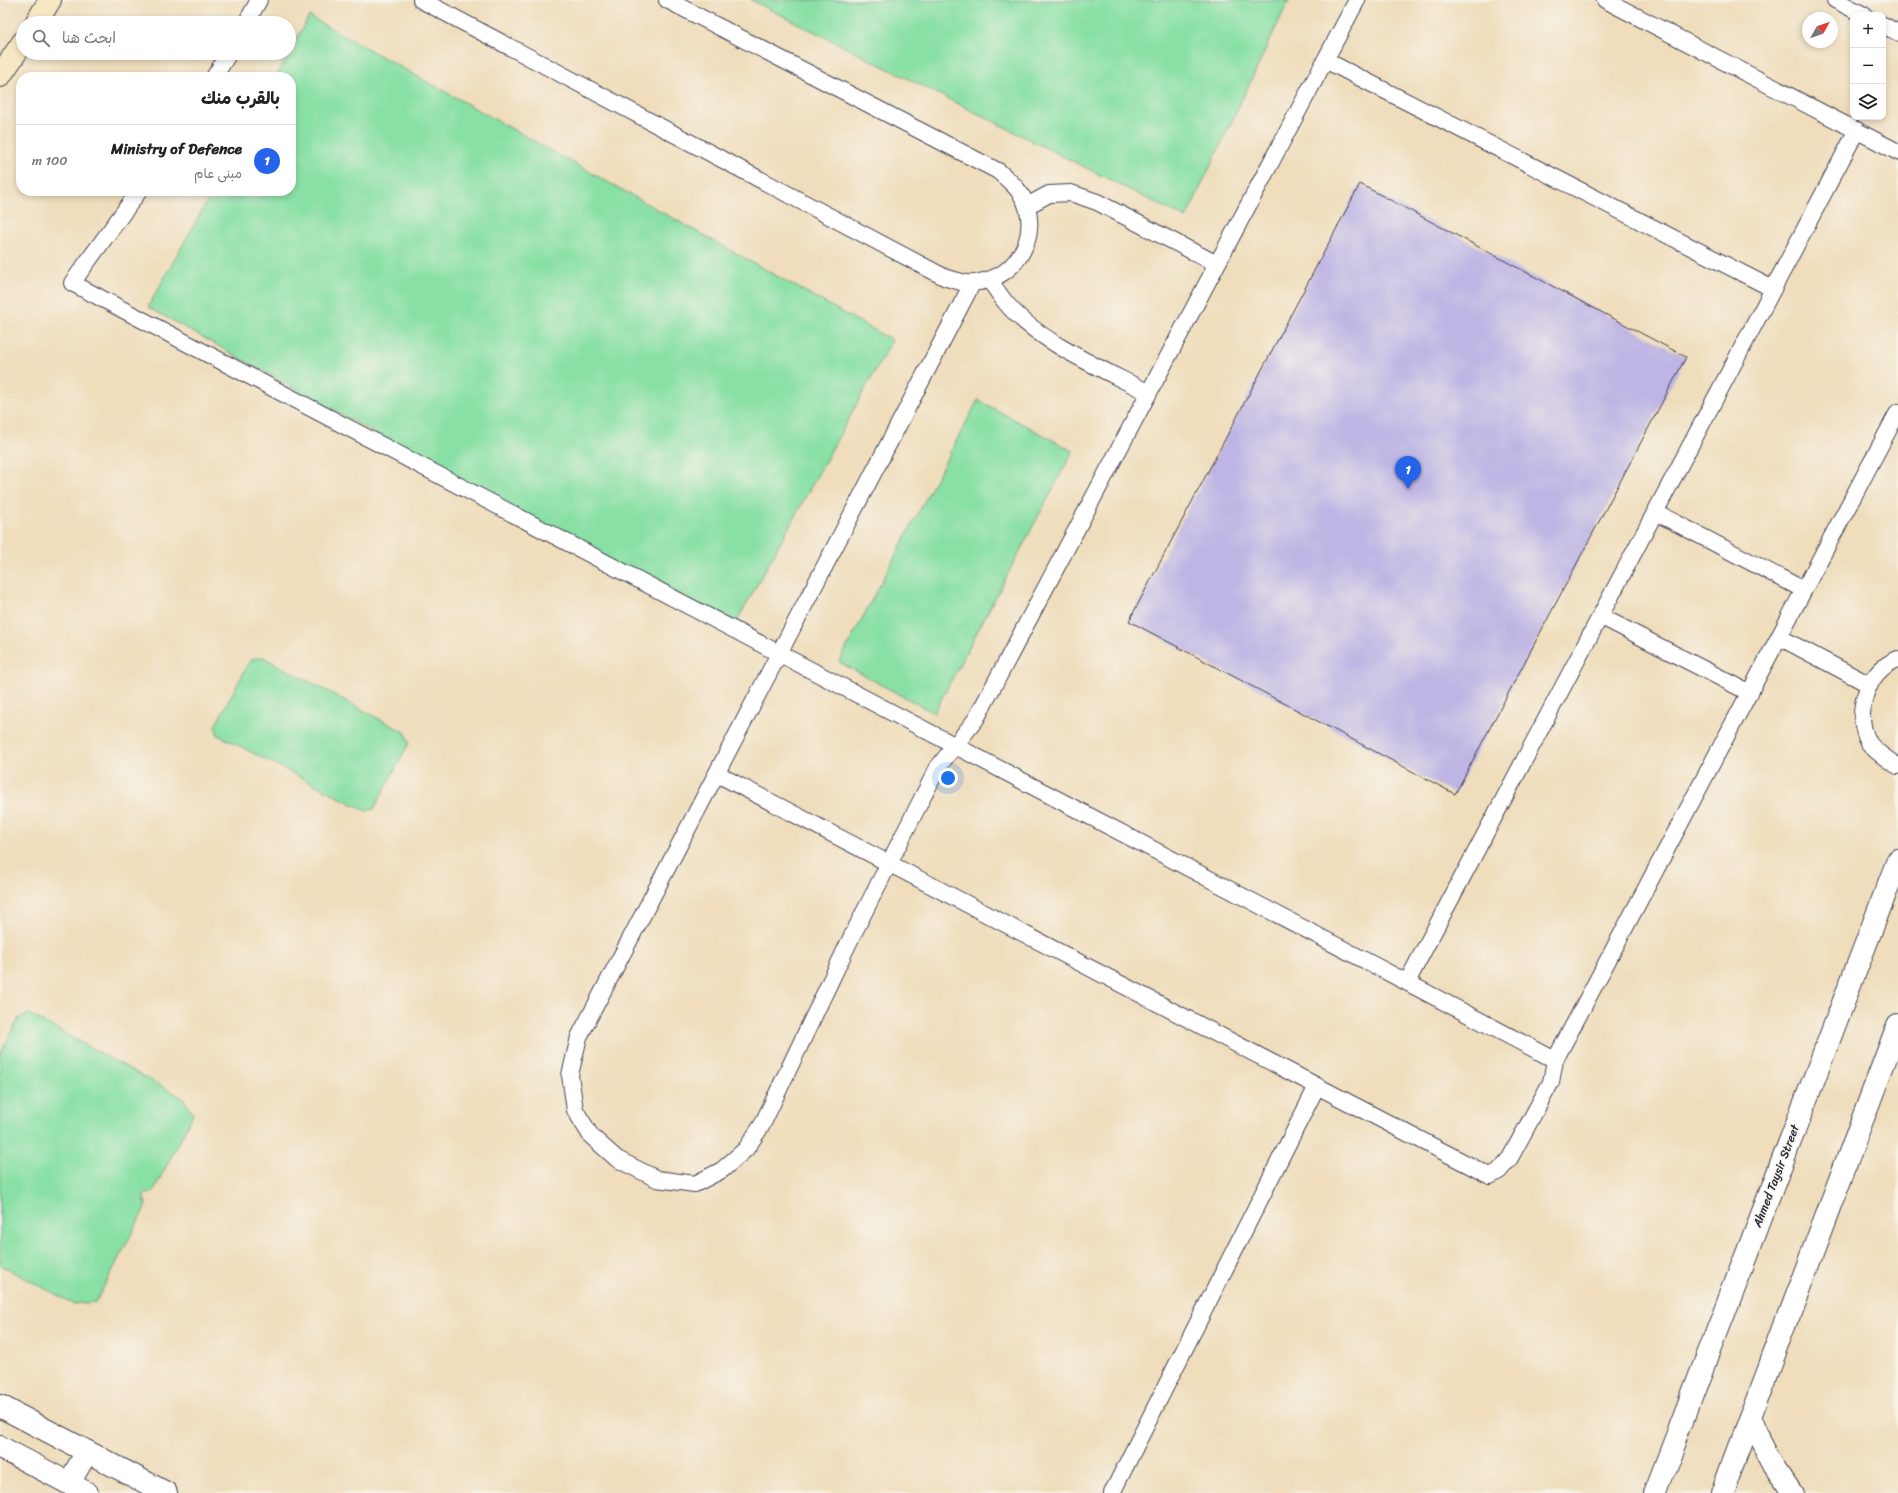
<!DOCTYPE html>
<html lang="ar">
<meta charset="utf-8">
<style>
:root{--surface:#fff;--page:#f6f6f6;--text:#222;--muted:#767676;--line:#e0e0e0;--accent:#2563eb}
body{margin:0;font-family:Sriracha,"Playpen Sans Arabic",sans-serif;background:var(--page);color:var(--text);direction:rtl}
.controls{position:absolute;right:12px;top:12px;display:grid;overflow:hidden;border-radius:8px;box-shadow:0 2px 6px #0003}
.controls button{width:36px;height:36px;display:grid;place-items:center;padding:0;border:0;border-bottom:1px solid var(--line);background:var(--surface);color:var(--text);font:20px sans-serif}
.compass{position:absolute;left:1802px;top:12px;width:36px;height:36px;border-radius:50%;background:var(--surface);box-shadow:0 2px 6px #0003;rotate:50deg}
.you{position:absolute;left:948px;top:778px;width:14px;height:14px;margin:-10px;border:3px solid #fff;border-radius:50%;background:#1a73e8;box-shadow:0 0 0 6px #1a73e833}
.badge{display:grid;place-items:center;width:26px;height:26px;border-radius:50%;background:var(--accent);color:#fff;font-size:13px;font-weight:700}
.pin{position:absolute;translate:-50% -33px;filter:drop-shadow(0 1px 2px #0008)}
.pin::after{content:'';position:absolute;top:21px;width:14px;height:12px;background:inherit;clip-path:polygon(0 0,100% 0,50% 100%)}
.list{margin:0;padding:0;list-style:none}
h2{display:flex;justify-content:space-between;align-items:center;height:52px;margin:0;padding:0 16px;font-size:17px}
h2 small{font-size:13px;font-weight:400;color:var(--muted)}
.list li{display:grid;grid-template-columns:26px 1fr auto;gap:12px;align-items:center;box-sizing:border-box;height:72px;padding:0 16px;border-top:1px solid var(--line)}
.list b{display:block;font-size:15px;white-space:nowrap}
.list p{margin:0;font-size:13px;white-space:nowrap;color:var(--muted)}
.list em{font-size:13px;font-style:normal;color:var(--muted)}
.icon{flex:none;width:22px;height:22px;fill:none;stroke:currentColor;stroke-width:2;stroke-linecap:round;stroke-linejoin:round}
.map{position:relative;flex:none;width:1898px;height:1493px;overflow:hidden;direction:ltr}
.search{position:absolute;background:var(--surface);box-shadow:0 2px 6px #0003;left:16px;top:16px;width:280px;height:44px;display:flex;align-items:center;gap:10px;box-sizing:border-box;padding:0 14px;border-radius:22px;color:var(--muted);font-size:15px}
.panel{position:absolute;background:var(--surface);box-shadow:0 2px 6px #0003;left:16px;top:72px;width:280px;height:124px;border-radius:16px;direction:rtl}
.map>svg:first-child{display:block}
</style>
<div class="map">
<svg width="1898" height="1493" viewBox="0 0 1898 1493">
<rect width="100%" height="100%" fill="#f7f3e8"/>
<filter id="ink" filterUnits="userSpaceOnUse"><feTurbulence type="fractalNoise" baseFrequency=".025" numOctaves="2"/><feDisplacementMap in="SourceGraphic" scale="8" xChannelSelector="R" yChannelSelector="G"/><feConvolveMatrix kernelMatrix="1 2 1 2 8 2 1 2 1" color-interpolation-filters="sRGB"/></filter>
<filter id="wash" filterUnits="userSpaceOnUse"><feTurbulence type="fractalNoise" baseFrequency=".012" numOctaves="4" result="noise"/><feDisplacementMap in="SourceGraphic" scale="16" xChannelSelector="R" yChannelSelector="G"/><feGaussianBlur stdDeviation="0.9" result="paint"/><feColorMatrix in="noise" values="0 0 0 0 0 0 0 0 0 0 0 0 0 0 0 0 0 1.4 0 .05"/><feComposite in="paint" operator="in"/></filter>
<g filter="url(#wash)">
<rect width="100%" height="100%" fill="#efddbb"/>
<path fill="#88e0a4" stroke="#558170" d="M751,0H1289L1186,218Z
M309,16L892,340L731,632L148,307L213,191H291V77H276Z
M978,400L1073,451L934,713L839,662Z
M263,657L406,733L409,743L374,809L366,811L218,735L215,726L251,659Z
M29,1014L183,1098L193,1114L153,1192L144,1195L146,1206L96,1302L74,1304L0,1265V1054L19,1018Z"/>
<g id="blocks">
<path fill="#beb5e4" d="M1360,184L1686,357L1455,794L1129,621Z"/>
</g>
</g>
<g filter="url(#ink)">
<use href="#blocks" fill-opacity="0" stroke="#413e4e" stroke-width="1"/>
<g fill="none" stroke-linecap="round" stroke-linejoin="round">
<g stroke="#413e4e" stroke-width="18">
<path id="service" d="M421,0L946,278C952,279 960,282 966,283C970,284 975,282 979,282C1014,277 1037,241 1027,207C1022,191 1010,181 998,171L667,0
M1605,0L1898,152
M1835,0L1864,15
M246,23L259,0
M1883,25L1898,33
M1325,60L1773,289
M214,77L229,53
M139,191L72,283L1555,1060L1898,412
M1027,206L1049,194L1071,193L1097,202L1217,264
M990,280C995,288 1000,296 1006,303C1039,343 1103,369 1149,393
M973,282L579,1037L570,1075L575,1110L591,1136L617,1159L657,1179L695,1184L722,1170L746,1149L762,1125L850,940L938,767L976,719L1357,0
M1655,512L1804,590
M1600,616L1750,693
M1779,637L1870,685
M1898,659C1866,671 1853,713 1869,743C1874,750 1890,762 1898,766
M717,774L1490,1176L1499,1171L1510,1158L1551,1082L1555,1060
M1407,982L1857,130
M1112,1493L1317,1086"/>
</g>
<g stroke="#413e4e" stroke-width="24">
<path id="minor" d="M1750,1420L1774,1466L1792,1493"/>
</g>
<g stroke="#413e4e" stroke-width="24">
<path id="tertiary" d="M0,1406L166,1493
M0,1447L87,1493
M69,1483L87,1452
M1655,1493L1898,860
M1722,1493L1898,1025"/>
</g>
<g stroke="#413e4e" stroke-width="24">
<path id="secondary" d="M36,23L50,0
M0,76L23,42"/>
</g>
<use href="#service" stroke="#fff" stroke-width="16"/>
<use href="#minor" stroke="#fff" stroke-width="22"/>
<use href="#tertiary" stroke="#fff" stroke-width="22"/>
<use href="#secondary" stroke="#f7e8c3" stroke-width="22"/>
</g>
</g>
<g text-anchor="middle" stroke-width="3" stroke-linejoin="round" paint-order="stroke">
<g font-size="12" fill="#22223b" stroke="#f7f3e8">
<text transform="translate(1776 1176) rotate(-69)" y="4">Ahmed Taysir Street</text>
</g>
</g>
</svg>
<div class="controls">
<button>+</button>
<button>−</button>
<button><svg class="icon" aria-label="layers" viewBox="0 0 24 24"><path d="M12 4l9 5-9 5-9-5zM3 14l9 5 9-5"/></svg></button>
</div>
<svg class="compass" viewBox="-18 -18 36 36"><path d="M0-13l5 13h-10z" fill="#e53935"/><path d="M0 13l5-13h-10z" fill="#767676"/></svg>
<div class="you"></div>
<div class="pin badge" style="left:1408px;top:489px">1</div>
<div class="search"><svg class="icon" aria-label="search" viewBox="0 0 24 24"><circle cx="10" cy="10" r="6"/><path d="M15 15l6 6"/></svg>ابحث هنا</div>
<section class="panel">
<h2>بالقرب منك<small></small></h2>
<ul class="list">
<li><span class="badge">1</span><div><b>Ministry of Defence</b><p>مبنى عام</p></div><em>100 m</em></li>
</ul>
</section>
</div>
